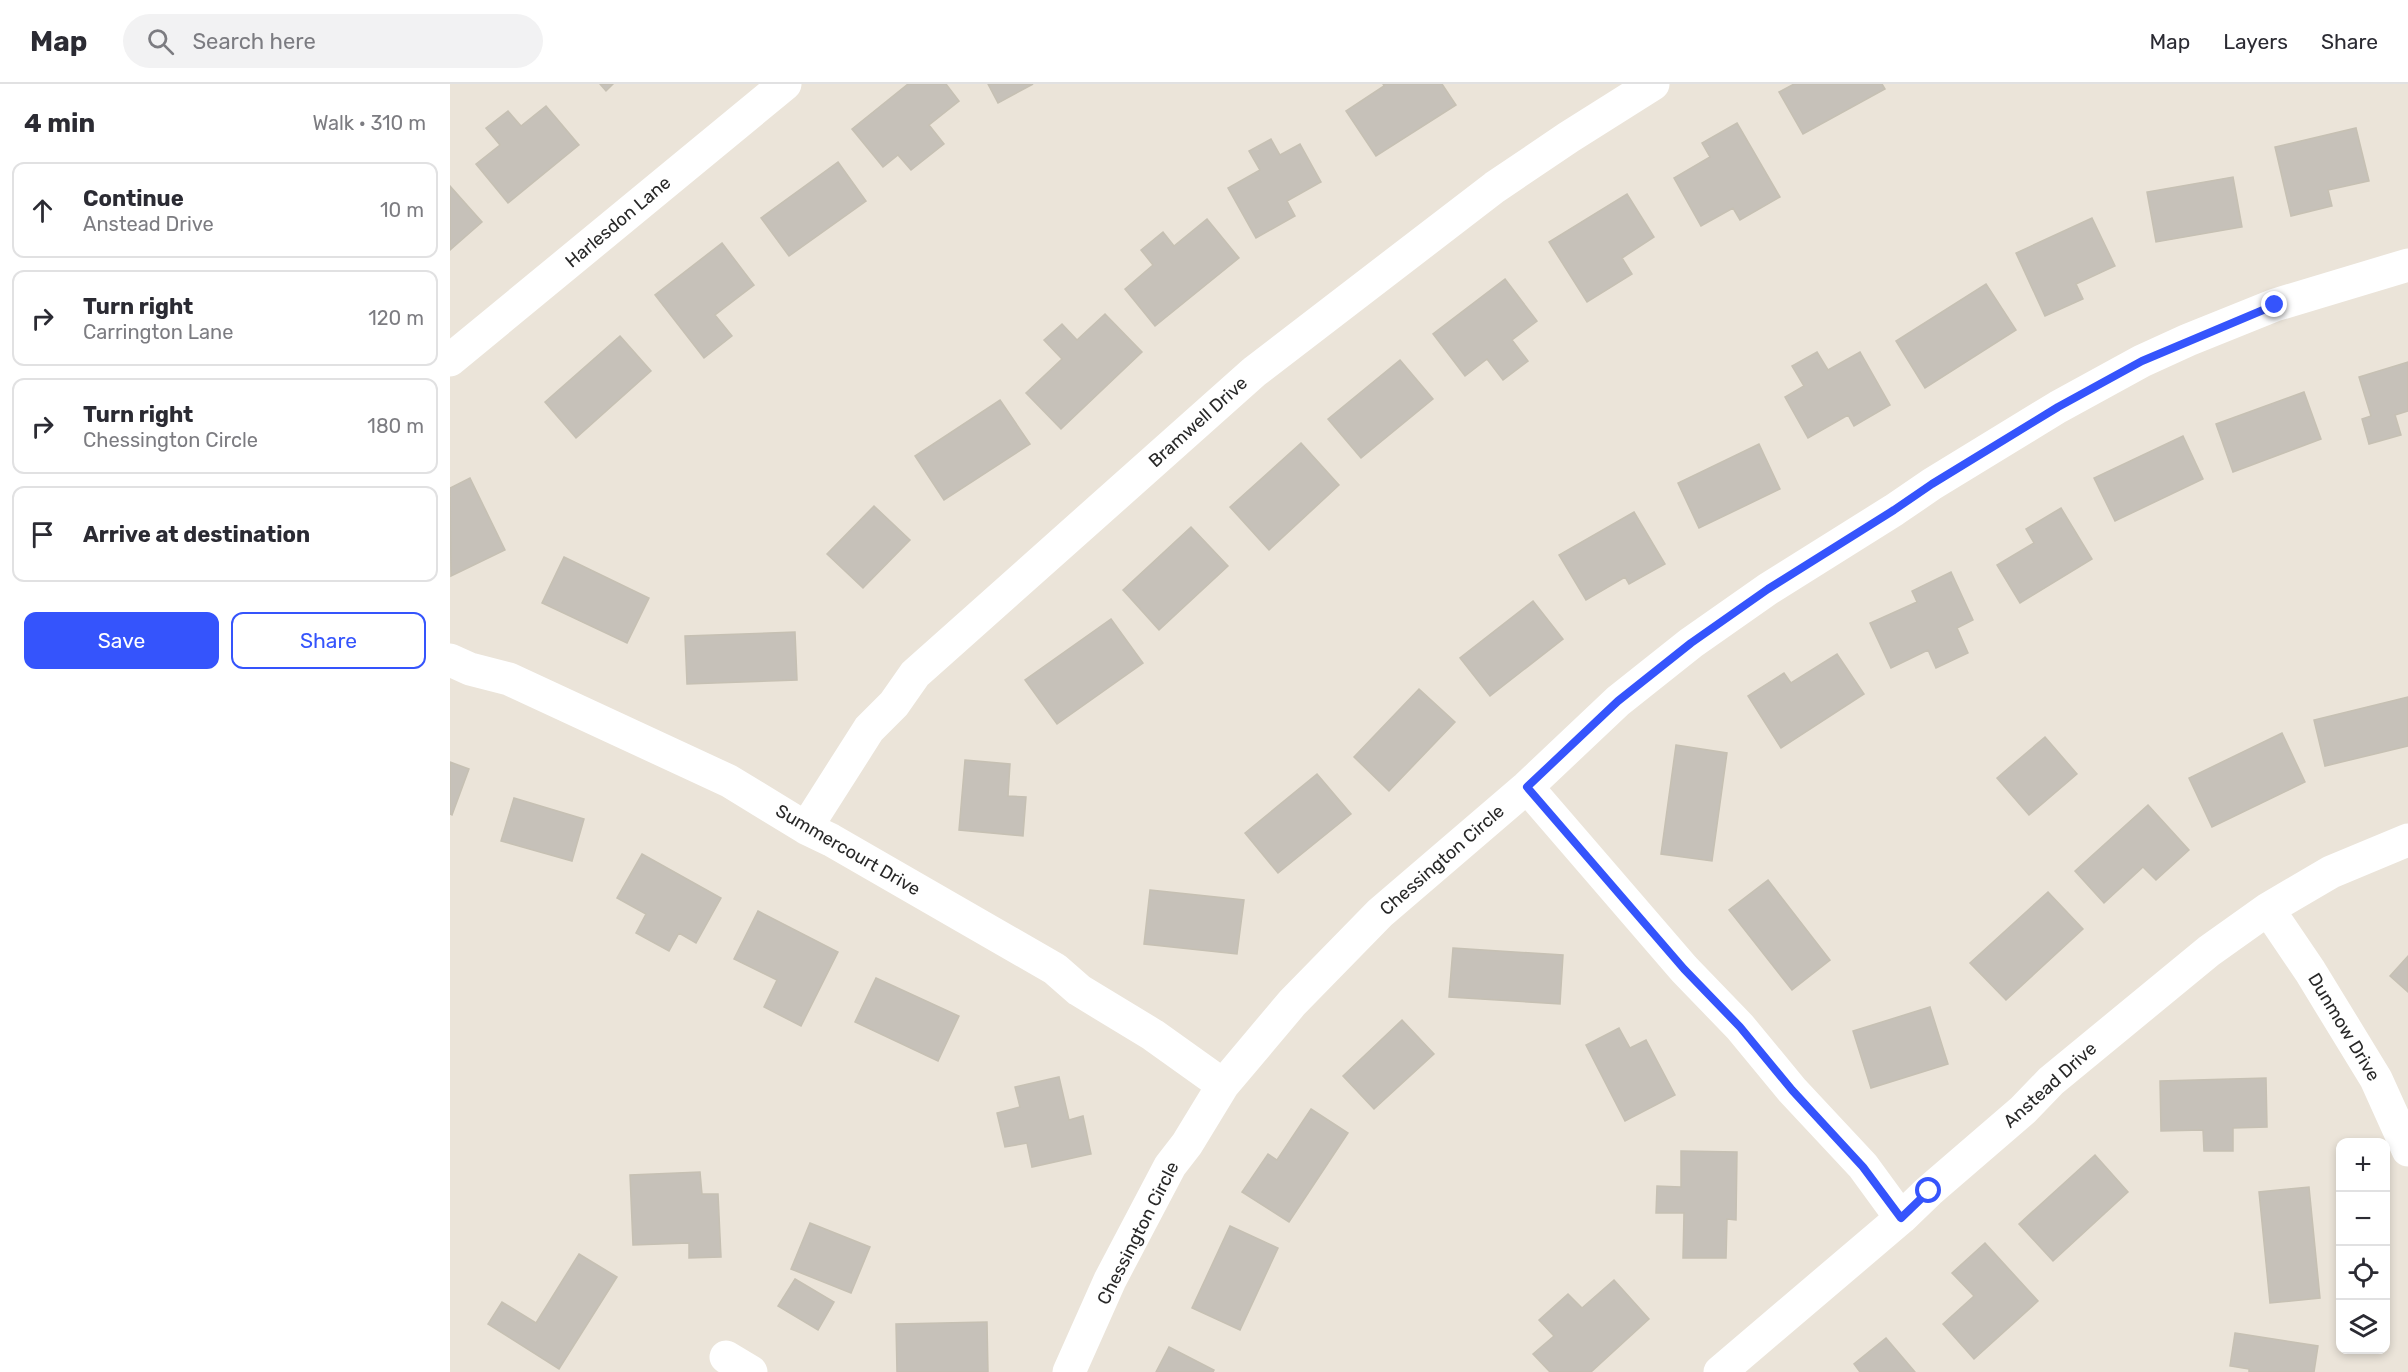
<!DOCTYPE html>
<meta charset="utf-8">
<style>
:root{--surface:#fff;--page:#f2f2f3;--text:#2b2b33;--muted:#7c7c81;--line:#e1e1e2;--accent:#3554fc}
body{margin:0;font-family:Rubik,sans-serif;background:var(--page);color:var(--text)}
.controls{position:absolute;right:18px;bottom:18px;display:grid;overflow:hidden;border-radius:12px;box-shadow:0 3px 9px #0003}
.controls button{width:54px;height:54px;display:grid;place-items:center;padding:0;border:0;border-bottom:2px solid var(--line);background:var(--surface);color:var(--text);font:30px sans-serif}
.stop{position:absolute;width:18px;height:18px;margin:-14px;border:4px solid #3554fc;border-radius:50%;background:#fff}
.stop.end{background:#3554fc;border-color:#fff;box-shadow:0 2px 6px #0008}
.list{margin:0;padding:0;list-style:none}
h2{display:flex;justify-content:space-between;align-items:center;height:78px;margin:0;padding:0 24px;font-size:26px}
h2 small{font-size:20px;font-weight:400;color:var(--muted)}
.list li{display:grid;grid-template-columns:39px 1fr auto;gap:18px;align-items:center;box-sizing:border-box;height:96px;margin:0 12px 12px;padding:0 12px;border:2px solid var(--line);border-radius:12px}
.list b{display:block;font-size:22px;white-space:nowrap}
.list p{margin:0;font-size:20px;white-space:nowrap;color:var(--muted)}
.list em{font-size:20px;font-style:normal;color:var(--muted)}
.actions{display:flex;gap:12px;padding:18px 24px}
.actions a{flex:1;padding:14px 0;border:2px solid var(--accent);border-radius:12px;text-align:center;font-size:21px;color:var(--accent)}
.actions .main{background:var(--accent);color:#fff}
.icon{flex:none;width:33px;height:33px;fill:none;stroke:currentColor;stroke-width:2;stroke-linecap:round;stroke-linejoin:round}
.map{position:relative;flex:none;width:1958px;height:1288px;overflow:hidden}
header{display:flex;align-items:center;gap:36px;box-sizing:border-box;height:84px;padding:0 30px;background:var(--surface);border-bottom:2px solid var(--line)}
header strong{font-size:28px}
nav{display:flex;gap:33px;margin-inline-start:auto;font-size:21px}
.search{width:420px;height:54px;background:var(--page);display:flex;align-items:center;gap:15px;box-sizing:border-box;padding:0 21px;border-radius:33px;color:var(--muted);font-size:22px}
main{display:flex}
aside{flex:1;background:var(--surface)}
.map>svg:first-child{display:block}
</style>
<header>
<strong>Map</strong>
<div class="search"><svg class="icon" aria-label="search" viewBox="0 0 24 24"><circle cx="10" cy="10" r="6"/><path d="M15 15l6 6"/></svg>Search here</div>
<nav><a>Map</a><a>Layers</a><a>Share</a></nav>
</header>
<main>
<aside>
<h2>4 min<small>Walk · 310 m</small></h2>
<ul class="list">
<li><svg class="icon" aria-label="ahead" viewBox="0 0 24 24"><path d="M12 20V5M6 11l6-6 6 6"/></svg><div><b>Continue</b><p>Anstead Drive</p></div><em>10 m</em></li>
<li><svg class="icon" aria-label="right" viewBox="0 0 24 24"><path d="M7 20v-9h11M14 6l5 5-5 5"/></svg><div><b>Turn right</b><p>Carrington Lane</p></div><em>120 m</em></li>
<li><svg class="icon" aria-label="right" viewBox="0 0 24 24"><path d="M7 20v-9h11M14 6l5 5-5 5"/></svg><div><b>Turn right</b><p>Chessington Circle</p></div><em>180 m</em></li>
<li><svg class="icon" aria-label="arrive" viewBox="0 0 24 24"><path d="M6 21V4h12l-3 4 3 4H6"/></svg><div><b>Arrive at destination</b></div></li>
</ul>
<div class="actions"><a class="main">Save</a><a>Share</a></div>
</aside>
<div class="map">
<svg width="1958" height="1288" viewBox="0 0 1958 1288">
<rect width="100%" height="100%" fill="#ebe4d9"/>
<path fill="#c6c1b9" stroke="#c6c0b3" stroke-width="1.5" d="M150,0H163L156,7Z
M458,0H496L509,17L479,41L494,60L461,86L448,71L433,83L402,45Z
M538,0H583L548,19Z
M933,0H992L1006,21L926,72L896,27L934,2Z
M1344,0H1432L1435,5L1353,50L1329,8Z
M96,22L129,61L58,119L26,80L50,61L36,44L58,27L71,42Z
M1287,39L1330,113L1290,136L1283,124L1251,142L1224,94L1260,73L1252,59Z
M1906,44L1919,97L1878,106L1882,122L1841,132L1825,63Z
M821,55L830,71L850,60L871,98L837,117L845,132L806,154L778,104L810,86L799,67Z
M388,78L416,117L339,172L311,134Z
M1783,93L1792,143L1706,158L1697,108Z
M0,102L32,138L0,166Z
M1177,110L1204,153L1172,174L1182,190L1137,218L1099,158Z
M1642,134L1665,182L1626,200L1633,215L1595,232L1566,169Z
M757,135L789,174L705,242L675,205L703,181L691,166L713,148L724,162Z
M272,159L304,201L265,231L282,252L254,274L205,211Z
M1055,195L1087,237L1062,256L1078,277L1053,296L1037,275L1015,292L983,250Z
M1536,200L1566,246L1475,304L1446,257Z
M655,230L692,268L611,345L576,309L612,275L594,256L612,240L627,256Z
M170,252L201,287L126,354L95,318Z
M1367,268L1378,286L1410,268L1440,321L1404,342L1398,331L1358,354L1335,313L1354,302L1342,282Z
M950,276L983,315L911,374L878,335Z
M1958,278V327L1945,331L1951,351L1919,360L1912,335L1921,332L1909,293Z
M1854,308L1871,355L1783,388L1766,340Z
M550,316L580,360L494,416L465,372Z
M1733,352L1753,395L1665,437L1644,394Z
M851,359L889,401L819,466L780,423Z
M1309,360L1330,405L1249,444L1228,399Z
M20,394L55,466L1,492L0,404Z
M424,422L460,456L413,504L377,470Z
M1611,424L1642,475L1570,519L1547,481L1584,459L1576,445Z
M1184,428L1215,480L1179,500L1175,493L1136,516L1109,471Z
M741,443L778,482L709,546L673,506Z
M114,473L199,514L177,559L92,519Z
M1501,488L1523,536L1507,544L1518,569L1486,584L1478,566L1441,584L1420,539L1467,518L1462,507Z
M1083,517L1113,555L1040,612L1010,574Z
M661,535L693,579L607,640L575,596Z
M345,548L347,596L237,600L235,552Z
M1387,570L1414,610L1331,664L1298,612L1334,589L1341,599Z
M969,605L1005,638L939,707L904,673Z
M1958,613V662L1875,682L1864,636Z
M1832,649L1855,698L1762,743L1739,694Z
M1595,653L1627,690L1579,731L1547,694Z
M1226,661L1277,669L1262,777L1211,770Z
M515,676L560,680L558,712L576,713L573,752L509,746Z
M0,678L19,685L2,731L0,730Z
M867,690L901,730L828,789L795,749Z
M64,714L134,735L122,777L51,757Z
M1698,721L1739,766L1706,796L1693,783L1654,819L1625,787Z
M192,770L271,814L246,859L229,849L219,867L186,849L196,830L167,814Z
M1318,796L1380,876L1342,906L1279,826Z
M700,806L794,816L787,870L694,860Z
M1598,808L1633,845L1556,916L1520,879Z
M308,827L388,868L351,942L314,923L327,896L284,875Z
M1003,864L1113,871L1110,920L999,913Z
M1958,872V908L1940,892Z
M426,894L509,932L488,977L405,938Z
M1480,923L1498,980L1421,1004L1403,947Z
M952,936L984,970L924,1025L893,992Z
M1169,944L1180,964L1196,956L1225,1011L1175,1037L1136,961Z
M609,993L619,1036L633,1032L641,1070L582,1083L577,1059L555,1063L547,1029L570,1023L565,1003Z
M1816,994L1817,1043L1783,1044V1067H1754L1753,1046L1711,1047L1710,997Z
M861,1025L898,1049L839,1138L792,1108L818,1070L827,1076Z
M1231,1067L1287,1068L1286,1136L1277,1135L1276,1174H1233L1234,1129H1206L1207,1102L1231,1103Z
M1645,1071L1678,1108L1603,1177L1569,1140Z
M250,1088L252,1110H268L271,1173L239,1174V1159L183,1161L180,1091Z
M1859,1103L1870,1214L1820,1219L1809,1108Z
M360,1139L420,1163L401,1209L341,1185Z
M780,1142L828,1164L790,1246L742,1224Z
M1535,1159L1588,1217L1524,1275L1493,1240L1524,1212L1502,1189Z
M129,1170L167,1193L109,1285L38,1240L52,1218L86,1239Z
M345,1195L384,1218L368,1246L328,1222Z
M1164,1196L1199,1235L1141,1288H1100L1083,1270L1104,1252L1089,1236L1118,1210L1132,1224Z
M537,1238L538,1288H447L446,1240Z
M1785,1249L1868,1262L1864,1288H1799V1285L1780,1282Z
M1436,1254L1465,1288H1410L1404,1280Z
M719,1263L764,1286L763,1288H706Z"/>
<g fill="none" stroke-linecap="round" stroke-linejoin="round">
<path stroke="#fff" stroke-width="33" d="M0,276L335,0
M0,576L20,585L59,595L279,697L356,744L381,756L605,885L629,906L703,951L773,1001
M1077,703L1234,885L1290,943L1342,1006L1413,1082L1451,1134
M356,744L419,645L444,620L465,590L804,288L1045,103L1119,53L1203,0
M1818,825L1860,887L1926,995L1958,1066
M276,1273L301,1288
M619,1288L660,1196L720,1082L737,1060L773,1001L842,919L930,829L1077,703L1168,617L1241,559L1318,505L1444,426L1482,400L1608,323L1692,277L1738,256L1825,221L1958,181
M1270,1288L1451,1134L1479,1107L1573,1026L1601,997L1759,867L1818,825L1881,788L1958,756"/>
</g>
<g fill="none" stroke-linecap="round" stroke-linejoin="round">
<path stroke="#3554fc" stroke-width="8" d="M1479,1107L1451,1134L1413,1083L1342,1006L1290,943L1234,885L1077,703L1168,617L1241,559L1318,505L1444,426L1482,400L1608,323L1692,277L1825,221"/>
</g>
<g text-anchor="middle" stroke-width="6" stroke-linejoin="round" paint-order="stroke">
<g font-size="18" fill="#282828" stroke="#fff">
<text transform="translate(168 138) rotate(-40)" y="6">Harlesdon Lane</text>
<text transform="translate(748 338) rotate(-42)" y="6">Bramwell Drive</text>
<text transform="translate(398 766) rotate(30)" y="6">Summercourt Drive</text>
<text transform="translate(992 776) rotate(-41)" y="6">Chessington Circle</text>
<text transform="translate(1894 943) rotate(59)" y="6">Dunmow Drive</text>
<text transform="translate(1600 1001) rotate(-42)" y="6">Anstead Drive</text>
<text transform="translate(688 1149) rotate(-63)" y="6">Chessington Circle</text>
</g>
</g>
</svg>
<div class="controls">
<button>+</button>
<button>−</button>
<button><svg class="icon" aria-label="locate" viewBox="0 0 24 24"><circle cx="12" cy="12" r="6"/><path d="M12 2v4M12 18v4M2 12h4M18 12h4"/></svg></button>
<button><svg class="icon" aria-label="layers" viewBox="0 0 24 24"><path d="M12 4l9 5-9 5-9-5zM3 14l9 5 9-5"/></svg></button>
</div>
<div class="stop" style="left:1479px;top:1107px"></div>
<div class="stop end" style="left:1825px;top:221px"></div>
</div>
</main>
